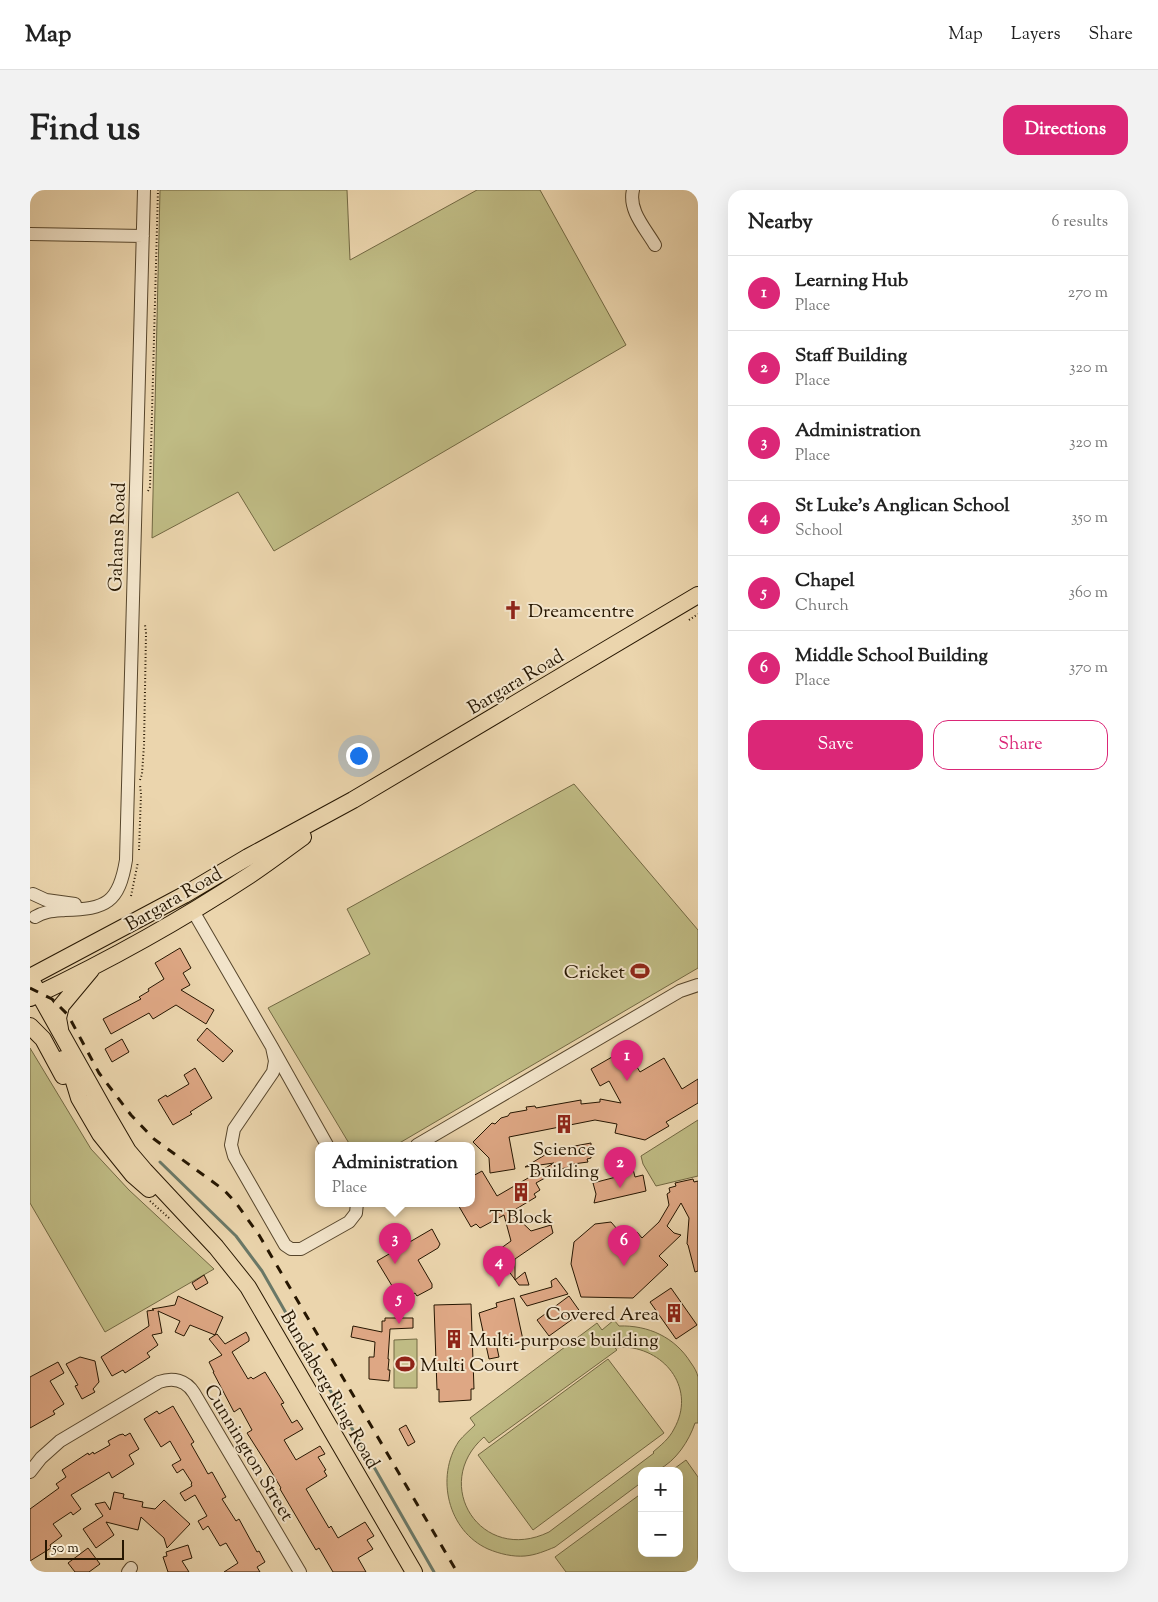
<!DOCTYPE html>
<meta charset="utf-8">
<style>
:root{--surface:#fff;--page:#f2f2f2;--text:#222;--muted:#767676;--line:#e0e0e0;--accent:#db2777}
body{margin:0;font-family:"Sorts Mill Goudy",serif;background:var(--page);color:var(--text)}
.controls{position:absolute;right:15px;bottom:15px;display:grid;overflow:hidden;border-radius:10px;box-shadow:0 5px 20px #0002}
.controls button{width:45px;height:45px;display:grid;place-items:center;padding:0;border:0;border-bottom:1px solid var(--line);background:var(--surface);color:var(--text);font:25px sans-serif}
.scale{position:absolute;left:15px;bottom:12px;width:79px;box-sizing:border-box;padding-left:5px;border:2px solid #261601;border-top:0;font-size:14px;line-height:18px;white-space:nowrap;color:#261601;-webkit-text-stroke:4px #f2e4ca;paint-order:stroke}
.you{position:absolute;left:328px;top:565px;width:18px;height:18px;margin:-12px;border:4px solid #fff;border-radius:50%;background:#1a73e8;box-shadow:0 0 0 8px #1a73e833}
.badge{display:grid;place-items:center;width:32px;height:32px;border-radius:50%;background:var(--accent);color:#fff;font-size:16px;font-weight:700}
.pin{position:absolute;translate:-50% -41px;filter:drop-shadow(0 1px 2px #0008)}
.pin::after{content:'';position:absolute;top:26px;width:18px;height:15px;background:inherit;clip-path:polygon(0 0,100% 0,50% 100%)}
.popup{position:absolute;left:285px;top:952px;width:160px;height:65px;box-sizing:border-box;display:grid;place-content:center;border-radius:10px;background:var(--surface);filter:drop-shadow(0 1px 4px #0005);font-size:16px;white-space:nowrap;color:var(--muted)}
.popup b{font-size:19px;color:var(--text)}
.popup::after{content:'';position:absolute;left:50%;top:100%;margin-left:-10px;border:10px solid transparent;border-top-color:var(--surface)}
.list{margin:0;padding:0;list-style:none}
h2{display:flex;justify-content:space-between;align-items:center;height:65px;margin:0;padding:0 20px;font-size:21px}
h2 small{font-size:16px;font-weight:400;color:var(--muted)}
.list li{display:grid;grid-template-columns:32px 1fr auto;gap:15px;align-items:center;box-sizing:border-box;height:75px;padding:0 20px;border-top:1px solid var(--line)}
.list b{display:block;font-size:19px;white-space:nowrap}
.list p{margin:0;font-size:16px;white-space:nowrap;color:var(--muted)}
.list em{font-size:16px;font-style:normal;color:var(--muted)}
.actions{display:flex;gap:10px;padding:15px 20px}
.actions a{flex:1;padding:11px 0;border:1px solid var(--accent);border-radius:15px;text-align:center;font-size:18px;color:var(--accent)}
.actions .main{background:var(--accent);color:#fff}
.map{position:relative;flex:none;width:668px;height:1382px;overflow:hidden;border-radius:15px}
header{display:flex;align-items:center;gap:30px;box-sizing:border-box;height:70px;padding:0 25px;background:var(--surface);border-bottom:1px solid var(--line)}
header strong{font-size:24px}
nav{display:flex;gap:28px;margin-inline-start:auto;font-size:18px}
.intro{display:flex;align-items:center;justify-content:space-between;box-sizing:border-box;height:120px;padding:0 30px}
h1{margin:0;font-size:35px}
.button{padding:12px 22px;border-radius:15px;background:var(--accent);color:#fff;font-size:18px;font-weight:700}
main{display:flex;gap:30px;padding:0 30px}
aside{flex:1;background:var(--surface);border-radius:15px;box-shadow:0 5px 20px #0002}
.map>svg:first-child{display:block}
</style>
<header>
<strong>Map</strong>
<nav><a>Map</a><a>Layers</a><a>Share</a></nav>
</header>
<div class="intro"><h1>Find us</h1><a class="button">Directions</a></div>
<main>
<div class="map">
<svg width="668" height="1382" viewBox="0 0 668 1382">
<rect width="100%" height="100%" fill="#ebd5ad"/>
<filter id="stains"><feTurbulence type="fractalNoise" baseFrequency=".004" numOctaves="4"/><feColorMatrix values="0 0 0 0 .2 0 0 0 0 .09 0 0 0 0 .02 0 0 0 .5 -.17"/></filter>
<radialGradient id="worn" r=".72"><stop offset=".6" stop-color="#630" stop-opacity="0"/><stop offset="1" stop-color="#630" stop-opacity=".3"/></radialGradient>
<path fill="#bfbb84" stroke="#726842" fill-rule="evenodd" d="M130,0H317L320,70L447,0H510L596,155L244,361L208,302L122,348Z
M544,594L668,740V778L366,955H320L238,818L340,764L317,719Z
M0,858L61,959L99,1000L184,1079L75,1142L0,1013Z
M668,930V986L626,996L613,974L611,966Z
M584,1130L589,1136C618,1135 645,1147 661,1173C664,1177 667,1182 668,1187C668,1201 668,1219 668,1233H665C659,1251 646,1271 628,1280C624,1282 617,1281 612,1281V1292L525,1357C515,1361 506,1365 495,1366C483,1367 470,1364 458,1359C418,1341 405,1287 429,1251C434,1245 440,1240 445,1235L440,1228L567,1133L572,1140ZM595,1157C637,1160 666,1200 644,1239C639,1249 631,1255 623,1262L624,1263L519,1342C451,1375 400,1294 454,1247L459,1253L587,1160L585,1158Z
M387,1149V1198H364V1150Z
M578,1169L634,1243L503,1340L448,1265Z
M656,1270L668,1287V1376L660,1382H536L525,1367L612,1303V1363H649V1281H641Z"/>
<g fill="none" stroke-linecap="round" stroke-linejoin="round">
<path stroke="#6a7867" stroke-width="3" d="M130,972L206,1046L232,1081L404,1382"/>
</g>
<path fill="#dea784" stroke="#261601" d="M150,758L161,778L153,783L160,795L151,800L184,820L176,834L146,815L123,829L119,823L81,844L73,829L111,809L109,807L119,801L118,799L134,789L125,773Z
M177,838L203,861L193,872L167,850Z
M92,849L99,862L82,872L75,859Z
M596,859L610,882L634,868L652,899L668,889V913L636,932L639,936L615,950L585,943L587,934L565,930L479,947L485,979L460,983L459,968L443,952L462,933L465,934L471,928L478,926L480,923L497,920L496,917L505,916L506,918L551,910V914L570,912V909L591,913L579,891L570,896L561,879Z
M165,878L182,908L160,922L162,924L143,935L128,910L136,905L137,907L159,894L154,885Z
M561,953V968L557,969L558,972L543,974V976L531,979L506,993L510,1000L504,1004L506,1007L481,1022L501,1041L521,1035L523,1043L485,1069V1090L495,1082L499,1095H489L469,1068L471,1067L467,1061L481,1051L474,1025L450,1038L446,1034L441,1037L427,1013H441V987L452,981L467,1006L524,973L495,977L523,960Z
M602,975L605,987L613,985L616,1001L564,1013L566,1004L563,993L590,986L589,982L595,981L594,977Z
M663,989L664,992L668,991V1081L665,1082L658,1055L657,1054L659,1028L651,1013L637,1036L644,1043L651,1045L629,1066L638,1075L603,1108L551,1107L541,1074L544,1052L565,1034L581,1032L594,1047L598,1045L601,1048L607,1042L612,1048L629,1032L639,1015L637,1004L640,1002L639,998L646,996L645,993Z
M402,1039L410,1054L408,1058L388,1070L402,1094V1098L387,1106L385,1103L375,1109V1106L370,1109L347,1071Z
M174,1085L178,1093L166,1100L162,1093Z
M526,1088L538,1104L497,1116L490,1106L522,1097L521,1091Z
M641,1098L667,1135L646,1149L620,1112Z
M148,1106L193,1127L185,1145L187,1144L195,1154L216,1142L219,1148V1151L202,1162L218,1189L221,1187L223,1189L235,1182L254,1213L251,1214L262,1233L267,1230L273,1239L254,1250L266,1270L290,1256L295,1264L288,1267L296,1280L294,1281L297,1286L276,1299L299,1338L301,1336L308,1348L335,1332L344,1346L337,1350L343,1359L328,1368L336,1382H303L289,1358L286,1360L250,1299L251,1298L238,1276L217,1243L222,1240L210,1218L204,1222L183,1182H184L179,1172L192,1165L179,1149L185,1145L160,1135L154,1146L145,1142L150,1131L128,1121L132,1143L122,1145L128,1155L117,1163L120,1167L95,1183L93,1180L82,1186L71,1167L119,1136L117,1121L124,1120L122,1119L145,1115Z
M539,1106L551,1123L519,1146L507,1130Z
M484,1108L493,1150L483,1152V1150L466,1153L469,1167L459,1169L449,1123L467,1117L466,1113Z
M441,1114L444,1199H441V1210L409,1212V1199L407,1200L404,1115Z
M355,1128H383V1138L360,1139L358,1169H359L358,1180H360L359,1191L339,1189V1167H344L345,1152L321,1147L323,1136L352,1142V1131H355Z
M50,1167L65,1171L69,1192L63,1199L65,1202L52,1209L45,1196L48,1195L36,1174Z
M28,1172L34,1183L20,1191L34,1214L23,1221L25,1224L0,1238V1187Z
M143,1216L164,1252L161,1254L173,1275L178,1284L182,1282L196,1307L192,1309L206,1331L209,1329L227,1362L229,1361L235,1372L227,1377L230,1382H194L208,1373L196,1353L190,1356L178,1336L173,1340L168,1331L177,1326L165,1305L155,1311L150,1303L162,1296L161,1294L162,1293L153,1279L147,1283L142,1275L151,1270L140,1251L131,1257L114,1229L127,1221L129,1224Z
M376,1235L385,1252L378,1256L369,1239Z
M100,1243L109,1259L99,1265L104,1274L82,1288L79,1282L41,1305L51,1319L43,1325L41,1322L23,1334L32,1346L20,1355L21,1358L0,1371V1319L29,1298L26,1294L36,1287L32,1280L58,1263L59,1265L63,1262L64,1264L80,1255L78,1251L89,1245L93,1244L95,1246Z
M84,1302L94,1304L93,1308L113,1312L112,1317L125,1319L134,1310L160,1334L137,1358L134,1348L111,1327L108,1340L76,1332L84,1345L66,1358L53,1339L73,1326L65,1314L75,1312L80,1320Z
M158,1355L162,1368L152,1371L159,1382H138L133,1367L137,1366L136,1362Z
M58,1358L70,1374L59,1382H45L38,1373Z"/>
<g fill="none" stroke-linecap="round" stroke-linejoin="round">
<g stroke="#57462c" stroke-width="14">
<path id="minor" d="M603,0C598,20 615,38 625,55
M0,44L113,46
M3,704L16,710L45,714
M163,721L242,857L297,955
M5,727C15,721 24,721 35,720C76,719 89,713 96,670L114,0
M242,857L245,871L243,882L204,939L201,955L204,966L255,1055L261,1059H271L319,1032L326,1023L327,1013
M387,955L650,801L668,795
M0,1282L11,1268L30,1251L129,1192C143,1187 156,1190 164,1203L270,1382
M98,1382L101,1378"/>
</g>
<g stroke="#261601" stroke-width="18">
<path id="major" d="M0,787L154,705L218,667L323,610L668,405
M0,788L77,925L98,961L115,981L186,1057L218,1097L384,1382
M0,808C76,772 150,731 220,685C238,673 255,660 273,647
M0,836L13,849L33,886
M30,839L28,828L31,816L61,780
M33,869L42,885L49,908L70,944L103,985L119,999"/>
</g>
<path stroke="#261601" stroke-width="2" stroke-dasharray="1 2.5" stroke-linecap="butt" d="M118,301L120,297L128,0
M659,430L668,424
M110,590L112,584L114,555L116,443L115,435
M109,660L111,604L110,595
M101,706L108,672
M120,1011L139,1028"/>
<use href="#minor" stroke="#f2e4ca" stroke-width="12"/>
<use href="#major" stroke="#ebd5ad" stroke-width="16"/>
<path stroke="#261601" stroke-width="3" stroke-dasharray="9 9" stroke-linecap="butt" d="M0,798L22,809L38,825L69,883L101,925L124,949L194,1000L206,1013L229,1045L427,1382"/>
</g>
<defs>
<g id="church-bare" transform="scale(1.5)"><path d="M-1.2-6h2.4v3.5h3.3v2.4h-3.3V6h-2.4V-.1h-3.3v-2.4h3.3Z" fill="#8f2418" stroke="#f2e4ca" stroke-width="2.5" paint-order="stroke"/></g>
<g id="stadium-bare" transform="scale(1.5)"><path d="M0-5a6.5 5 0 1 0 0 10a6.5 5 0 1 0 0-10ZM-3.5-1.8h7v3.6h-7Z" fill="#8f2418" stroke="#f2e4ca" stroke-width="2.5" paint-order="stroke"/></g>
<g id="building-bare" transform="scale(1.5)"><path d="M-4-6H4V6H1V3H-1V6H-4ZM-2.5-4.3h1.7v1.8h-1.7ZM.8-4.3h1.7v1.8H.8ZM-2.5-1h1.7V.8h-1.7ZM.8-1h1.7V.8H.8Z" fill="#8f2418" stroke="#f2e4ca" stroke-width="2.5" paint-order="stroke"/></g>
</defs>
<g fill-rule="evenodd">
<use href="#church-bare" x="483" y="420"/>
<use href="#stadium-bare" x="610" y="781"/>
<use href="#building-bare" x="534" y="934"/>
<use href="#building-bare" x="491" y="1002"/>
<use href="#building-bare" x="644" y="1123"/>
<use href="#building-bare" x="424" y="1149"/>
<use href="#stadium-bare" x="375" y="1174"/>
</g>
<g text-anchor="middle" stroke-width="4" stroke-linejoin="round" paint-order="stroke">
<g font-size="19" fill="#261601" stroke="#f2e4ca">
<text transform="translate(86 347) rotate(-88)" y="7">Gahans Road</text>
<text transform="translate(485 491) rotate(-31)" y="7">Bargara Road</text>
<text transform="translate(143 708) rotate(-30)" y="7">Bargara Road</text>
<text transform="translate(301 1199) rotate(60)" y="7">Bundaberg Ring Road</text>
<text transform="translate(220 1262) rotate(59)" y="7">Cunnington Street</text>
</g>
<g font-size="19" fill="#261601" stroke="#f2e4ca" text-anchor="start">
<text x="498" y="427">Dreamcentre</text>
<text x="595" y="788" text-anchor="end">Cricket</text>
<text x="534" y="965" text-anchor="middle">Science<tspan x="534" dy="22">Building</tspan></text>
<text x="491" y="1033" text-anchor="middle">T Block</text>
<text x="629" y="1130" text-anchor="end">Covered Area</text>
<text x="439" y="1156">Multi-purpose building</text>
<text x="390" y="1181">Multi Court</text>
</g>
</g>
<rect width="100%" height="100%" filter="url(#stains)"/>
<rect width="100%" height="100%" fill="url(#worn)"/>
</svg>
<div class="controls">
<button>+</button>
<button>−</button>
</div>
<div class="scale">50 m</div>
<div class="you"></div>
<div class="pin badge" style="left:597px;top:891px">1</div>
<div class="pin badge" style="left:590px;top:998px">2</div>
<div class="pin badge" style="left:365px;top:1074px">3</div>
<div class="popup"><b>Administration</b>Place</div>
<div class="pin badge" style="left:469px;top:1097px">4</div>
<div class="pin badge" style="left:369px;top:1134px">5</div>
<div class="pin badge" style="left:594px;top:1076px">6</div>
</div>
<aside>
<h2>Nearby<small>6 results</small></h2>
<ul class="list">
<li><span class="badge">1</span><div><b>Learning Hub</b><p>Place</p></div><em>270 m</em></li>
<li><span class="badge">2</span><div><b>Staff Building</b><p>Place</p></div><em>320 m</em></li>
<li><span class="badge">3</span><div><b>Administration</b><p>Place</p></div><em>320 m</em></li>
<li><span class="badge">4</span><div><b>St Luke's Anglican School</b><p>School</p></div><em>350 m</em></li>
<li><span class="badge">5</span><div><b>Chapel</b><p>Church</p></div><em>360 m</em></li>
<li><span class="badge">6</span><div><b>Middle School Building</b><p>Place</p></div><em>370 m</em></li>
</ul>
<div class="actions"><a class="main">Save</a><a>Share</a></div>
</aside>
</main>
